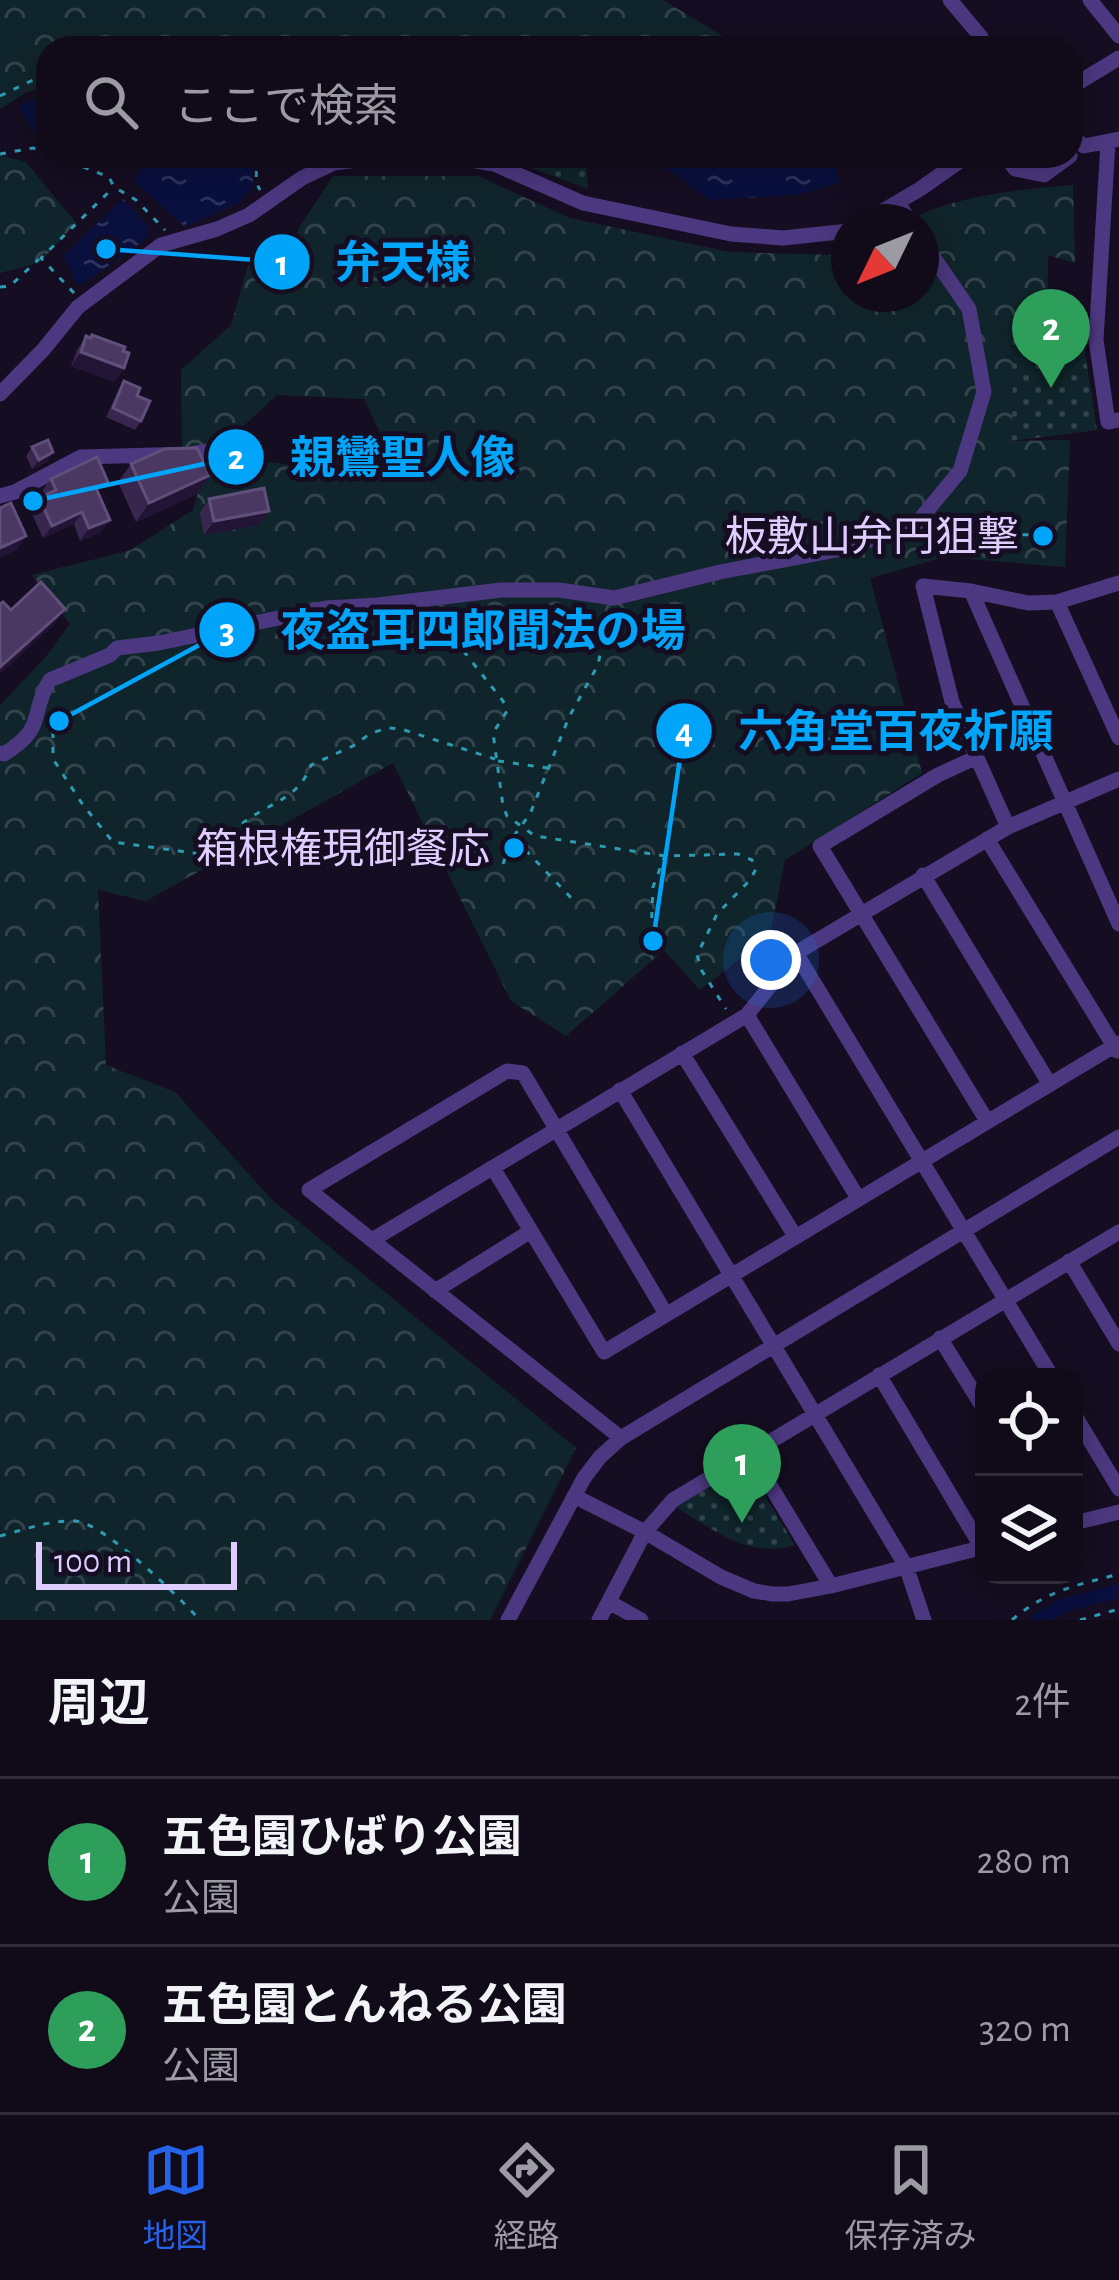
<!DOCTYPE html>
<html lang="ja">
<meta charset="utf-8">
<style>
:root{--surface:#100a19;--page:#191322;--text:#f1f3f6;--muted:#9c9aa2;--line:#302b38;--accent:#2563eb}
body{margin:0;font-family:"Alegreya Sans","Noto Sans JP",sans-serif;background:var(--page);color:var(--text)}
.controls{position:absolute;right:36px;bottom:36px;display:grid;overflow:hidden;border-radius:24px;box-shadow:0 6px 30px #0003}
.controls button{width:108px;height:108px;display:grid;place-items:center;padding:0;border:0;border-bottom:3px solid var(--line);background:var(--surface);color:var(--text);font:60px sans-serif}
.compass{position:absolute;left:831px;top:204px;width:108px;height:108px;border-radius:50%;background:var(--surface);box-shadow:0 6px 30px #0003;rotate:227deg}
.scale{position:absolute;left:36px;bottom:30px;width:201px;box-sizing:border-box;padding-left:12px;border:6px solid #dfcdff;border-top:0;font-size:33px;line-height:42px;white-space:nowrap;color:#dfcdff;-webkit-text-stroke:9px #150d21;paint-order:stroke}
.you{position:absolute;left:771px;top:960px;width:42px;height:42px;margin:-30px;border:9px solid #fff;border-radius:50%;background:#1a73e8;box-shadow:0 0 0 18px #1a73e833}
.badge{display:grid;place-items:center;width:78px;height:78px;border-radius:50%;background:var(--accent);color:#fff;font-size:39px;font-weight:700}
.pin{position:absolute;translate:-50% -99px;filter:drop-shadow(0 3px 6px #0008)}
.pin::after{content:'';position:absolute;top:63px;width:42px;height:36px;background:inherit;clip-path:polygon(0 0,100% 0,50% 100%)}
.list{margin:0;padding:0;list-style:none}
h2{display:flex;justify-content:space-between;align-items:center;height:156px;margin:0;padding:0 48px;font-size:51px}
h2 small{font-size:39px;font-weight:400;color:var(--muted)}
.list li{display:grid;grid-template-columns:78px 1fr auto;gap:36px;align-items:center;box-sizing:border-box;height:168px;padding:0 48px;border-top:3px solid var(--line)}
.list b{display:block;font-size:45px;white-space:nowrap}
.list p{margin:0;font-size:39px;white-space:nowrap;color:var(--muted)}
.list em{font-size:39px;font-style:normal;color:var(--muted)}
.icon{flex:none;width:66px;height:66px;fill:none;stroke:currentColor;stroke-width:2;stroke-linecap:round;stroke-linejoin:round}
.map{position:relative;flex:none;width:1119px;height:1620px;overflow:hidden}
.search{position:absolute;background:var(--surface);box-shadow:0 6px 30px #0003;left:36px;right:36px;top:36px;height:132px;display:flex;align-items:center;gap:30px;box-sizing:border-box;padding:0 42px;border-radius:36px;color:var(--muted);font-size:45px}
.sheet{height:492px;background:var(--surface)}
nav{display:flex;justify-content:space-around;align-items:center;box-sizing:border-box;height:168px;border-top:3px solid var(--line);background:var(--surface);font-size:33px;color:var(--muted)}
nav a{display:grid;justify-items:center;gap:6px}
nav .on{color:var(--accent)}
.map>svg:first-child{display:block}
</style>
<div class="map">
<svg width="1119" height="1620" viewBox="0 0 1119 1620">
<defs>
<pattern id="forest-crowns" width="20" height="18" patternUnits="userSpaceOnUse" patternTransform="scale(3)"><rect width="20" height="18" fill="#10252b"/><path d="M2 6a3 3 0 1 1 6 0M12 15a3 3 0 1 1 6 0" fill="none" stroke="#32434b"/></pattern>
<pattern id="park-dots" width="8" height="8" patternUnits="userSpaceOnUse" patternTransform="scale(3)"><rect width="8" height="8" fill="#10252b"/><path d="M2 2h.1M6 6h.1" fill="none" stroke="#32434b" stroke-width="1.8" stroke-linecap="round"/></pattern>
<pattern id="water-ripples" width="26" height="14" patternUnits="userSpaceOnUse" patternTransform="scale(3)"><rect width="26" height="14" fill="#09103e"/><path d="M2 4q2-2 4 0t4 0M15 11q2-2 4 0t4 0" fill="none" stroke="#2c325b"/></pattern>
</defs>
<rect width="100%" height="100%" fill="#150d21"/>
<path fill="url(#forest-crowns)" d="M0,0H663L736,44L725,48H48V86L27,92L0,109Z
M0,155L26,162L76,223L39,263L0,273Z
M333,176H478L570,218L729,252L837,255L849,249V294H921V222H903C957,195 1014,190 1073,185L1075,263L1048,255V322L1013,332L1012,441L1070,440L1065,567L944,557L870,578L922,773L785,860L770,935L700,990L664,950L566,1036L511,1001L393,763L146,901L98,890L106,1065L175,1092L272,1200L576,1448L490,1620H0V705L44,659L70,624L32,575L131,550L193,510L203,473L239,458L324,469L345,443L382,437L364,399L277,395L225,443L182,450L181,370L231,325L248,265L288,260L299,228Z"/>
<path fill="url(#park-dots)" d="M499,156H586L588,189Z
M1084,325V346L1097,430L1012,441L1013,331Z
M745,1463L795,1545C748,1560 711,1528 673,1505Z"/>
<path fill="url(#water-ripples)" d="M48,94V141L40,143L19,106Z
M139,156H253V186L239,203L185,227L134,181L141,169Z
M660,156H835L839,183L797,195L709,200L665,167Z
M123,199L148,226L147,238L83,284L77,283L63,256Z"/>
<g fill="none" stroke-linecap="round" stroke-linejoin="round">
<path stroke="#09103e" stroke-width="14" d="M1037,1620L1064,1605L1119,1591"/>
<path stroke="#2d9bb3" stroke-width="3" stroke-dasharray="6 9" stroke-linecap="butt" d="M0,96L33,80L48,76
M0,154L33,148L48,153
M55,156L109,177L114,187L136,200L165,230
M257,156L256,182L260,190
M0,287L10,286L39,259
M74,293L41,258L114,187
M934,522C966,536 1002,534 1036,535
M444,611L454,639L503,701L507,711L493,733L503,806L507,816L535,836L665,856L738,854L752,860L756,869L750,880L717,914L697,955L702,971L726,1009
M53,717V759L83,805L113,842L201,854C221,848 230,832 247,820C272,802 299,798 311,765L353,746L371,733L388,728L401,729L495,759
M498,761L548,768
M515,839L576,903
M503,864L513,837L530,814L569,717L598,665L608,614
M651,933L653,887L664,858
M0,1536C23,1530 50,1520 75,1521C103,1522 179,1597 200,1620
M1012,1620C1045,1591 1077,1585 1119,1574
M1080,1620L1119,1609"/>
<path stroke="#4c3880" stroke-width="15" d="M950,0L981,37
M1090,0L1119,36
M1071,87L1119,58
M1071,136L1084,146L1119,139
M1108,143L1096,340L1108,422L1119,420
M447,156L494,164L583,203L731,234L783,238L849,231
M1005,156L1015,169L1044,175L1070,156
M898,202L910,222
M864,222L920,189L967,156
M0,394L43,350L78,307L161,245L217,229L249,215L302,178L334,163L389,156
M0,496L15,492L81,457L191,454L215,450
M971,591L1119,924
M1057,602L1119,738
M0,753L4,754C48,727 29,713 50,680L110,655L117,648L159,643L326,608L378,605L501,590H559L614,598L720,572L847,548L916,524L960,471L984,392L969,309L921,239
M977,757L938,775L820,846L987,1121
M1008,827L952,702L923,586L971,591L1028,603L1057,602L1119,583
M987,839L1117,1051
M923,875L1049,1083
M796,953L1052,1377
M747,1015L858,1198
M682,1053L795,1236
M620,1090L906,1566L924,1620
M493,1168L604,1352L1119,1043
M372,1240L747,1015L796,953L1008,827L1119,779
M1069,1261L1119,1344
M435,1291L531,1231
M940,1338L984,1409
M879,1375L982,1548
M1074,1414L1119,1489
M621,1438L309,1190L507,1071L523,1073L666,1314
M750,1452L831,1586
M574,1496L645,1532L721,1577L754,1591L773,1594H788L831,1586L984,1547
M1074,1523L1119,1512
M609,1602L641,1620
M508,1620L584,1478L600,1457L621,1438L1119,1137
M599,1620L645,1532L673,1500L1119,1232"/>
</g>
<path fill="#38264f" d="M86,336L123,351L124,368L114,382L71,366L77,350Z
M124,381L137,396L141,421L135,430L106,417L118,391Z
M32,447L53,452L47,462L32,469L26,456Z
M131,464L210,475L197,494L136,522L118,482Z
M51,479L99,495L101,532L80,541L74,524L43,538L30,510L39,498L44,495L42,491Z
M209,499L269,511L259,525L204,535L200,513Z"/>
<path fill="#221435" d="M81,352L124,368L114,382L71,366Z
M53,452L47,462L32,469L39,460Z
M210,475L197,494L136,522L149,503Z
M269,511L259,525L204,535L214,521Z
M82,512L74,524L43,538L52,526Z
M110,520L101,532L80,541L89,528Z
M26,536L17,550L0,558V548Z
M65,609L53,626L0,674V667Z"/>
<path fill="#4a3862" stroke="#614f7b" stroke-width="3" d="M92,335L125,347L123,351L129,353L124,368L81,352L86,336L91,338Z
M124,381L140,388L137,396L150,401L141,421L113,408Z
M48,440L53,452L39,460L32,447Z
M197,448L210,475L149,503L131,464L165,449Z
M97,457L108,482L96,488L110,520L89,528L82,512L52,526L39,498L56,490L51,479Z
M264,488L269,511L214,521L209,499Z
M11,503L26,536L0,548V508Z
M41,582L65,609L0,667V604L3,602L11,610Z
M653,930L659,931L663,938L658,944L651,942L648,936Z"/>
<g fill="#00a4f8" stroke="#150d21" stroke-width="4.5">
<circle cx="1043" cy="536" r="12"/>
<circle cx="514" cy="848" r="12"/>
</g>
<g text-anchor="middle" stroke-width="10" stroke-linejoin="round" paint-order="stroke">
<g font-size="42" fill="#dfcdff" stroke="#150d21" text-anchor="end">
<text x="1019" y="551">板敷山弁円狙撃</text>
<text x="490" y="863">箱根権現御餐応</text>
</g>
</g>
<path fill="none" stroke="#00a4f8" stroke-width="4.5" d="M106 249L282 262M33 501L236 457M59 721L227 630M653 941L684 731"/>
<g fill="#00a4f8" stroke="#150d21" stroke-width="4.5">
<circle cx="106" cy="249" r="12"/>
<circle cx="33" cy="501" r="12"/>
<circle cx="59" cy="721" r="12"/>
<circle cx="653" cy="941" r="12"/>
<circle cx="282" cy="262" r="30"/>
<circle cx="236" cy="457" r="30"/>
<circle cx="227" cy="630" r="30"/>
<circle cx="684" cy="731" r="30"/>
</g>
<g font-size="36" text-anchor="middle" font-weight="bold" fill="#fff">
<text x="282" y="275">1</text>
<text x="236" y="469">2</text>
<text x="227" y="643">3</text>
<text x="684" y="743">4</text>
</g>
<g font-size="45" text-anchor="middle" font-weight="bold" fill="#00a4f8" stroke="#150d21" stroke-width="10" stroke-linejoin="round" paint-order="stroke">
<text x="403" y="278">弁天様</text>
<text x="403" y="473">親鸞聖人像</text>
<text x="483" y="646">夜盗耳四郎聞法の場</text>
<text x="896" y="747">六角堂百夜祈願</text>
</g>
</svg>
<div class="controls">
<button><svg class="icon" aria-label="locate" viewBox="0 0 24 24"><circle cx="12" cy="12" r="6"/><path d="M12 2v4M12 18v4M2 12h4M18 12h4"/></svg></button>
<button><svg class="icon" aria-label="layers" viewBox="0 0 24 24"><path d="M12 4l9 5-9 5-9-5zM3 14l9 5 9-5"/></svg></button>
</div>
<svg class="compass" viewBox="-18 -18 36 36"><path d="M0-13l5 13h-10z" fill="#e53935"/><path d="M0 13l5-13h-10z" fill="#9c9aa2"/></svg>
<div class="scale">100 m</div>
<div class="you"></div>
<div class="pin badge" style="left:742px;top:1523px;background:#2e9e5b">1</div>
<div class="pin badge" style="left:1051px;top:388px;background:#2e9e5b">2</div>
<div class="search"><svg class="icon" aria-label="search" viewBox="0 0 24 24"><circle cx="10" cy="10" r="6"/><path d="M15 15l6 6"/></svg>ここで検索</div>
</div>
<section class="sheet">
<h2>周辺<small>2件</small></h2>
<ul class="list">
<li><span class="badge" style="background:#2e9e5b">1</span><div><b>五色園ひばり公園</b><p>公園</p></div><em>280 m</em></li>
<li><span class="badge" style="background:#2e9e5b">2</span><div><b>五色園とんねる公園</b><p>公園</p></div><em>320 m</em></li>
</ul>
</section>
<nav>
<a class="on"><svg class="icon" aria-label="map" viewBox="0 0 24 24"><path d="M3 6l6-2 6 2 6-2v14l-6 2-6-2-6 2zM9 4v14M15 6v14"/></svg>地図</a>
<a><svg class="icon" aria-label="directions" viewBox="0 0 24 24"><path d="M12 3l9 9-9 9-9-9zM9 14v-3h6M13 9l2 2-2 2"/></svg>経路</a>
<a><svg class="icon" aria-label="saved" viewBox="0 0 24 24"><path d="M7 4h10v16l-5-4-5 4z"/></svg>保存済み</a>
</nav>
